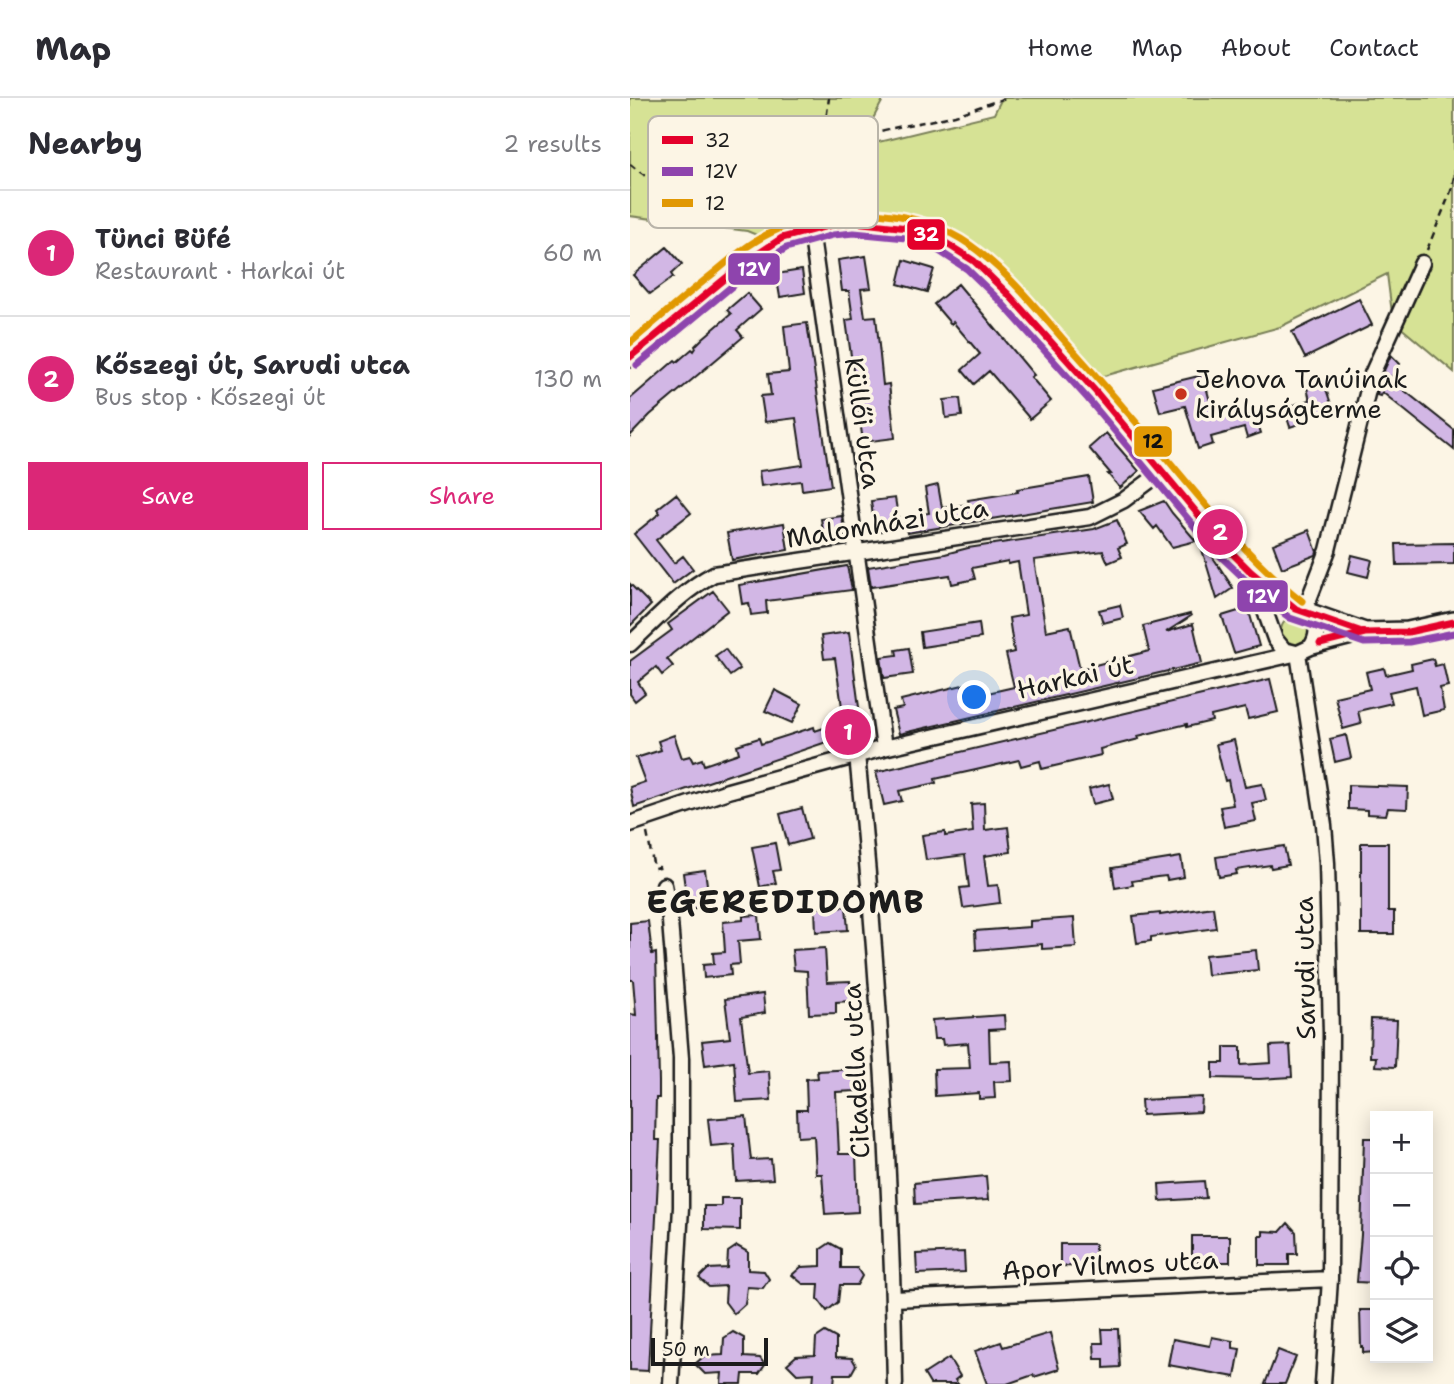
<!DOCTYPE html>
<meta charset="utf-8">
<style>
:root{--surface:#fff;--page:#f2f2f3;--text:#2b2b33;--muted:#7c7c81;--line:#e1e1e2;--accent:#db2777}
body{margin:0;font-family:"Shantell Sans",sans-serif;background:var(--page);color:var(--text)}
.controls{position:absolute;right:21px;bottom:21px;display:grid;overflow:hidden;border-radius:0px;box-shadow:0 4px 18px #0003}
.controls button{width:63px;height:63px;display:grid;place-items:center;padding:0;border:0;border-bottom:2px solid var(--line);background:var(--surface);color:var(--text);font:35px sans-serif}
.scale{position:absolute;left:21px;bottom:18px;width:117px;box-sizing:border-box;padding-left:7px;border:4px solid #1c1c1c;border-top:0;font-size:19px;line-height:24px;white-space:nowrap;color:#1c1c1c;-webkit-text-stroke:5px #fcf5e5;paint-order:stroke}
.you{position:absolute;left:345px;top:600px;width:24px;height:24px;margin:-18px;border:5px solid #fff;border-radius:50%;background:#1a73e8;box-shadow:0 0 0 10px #1a73e833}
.badge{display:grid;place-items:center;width:46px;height:46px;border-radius:50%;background:var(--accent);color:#fff;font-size:23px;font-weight:700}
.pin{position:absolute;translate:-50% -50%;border:4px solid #fff;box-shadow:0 2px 7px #0006}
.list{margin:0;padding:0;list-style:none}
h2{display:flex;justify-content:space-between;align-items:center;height:91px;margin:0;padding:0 28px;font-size:30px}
h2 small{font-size:23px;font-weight:400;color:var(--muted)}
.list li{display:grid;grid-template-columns:46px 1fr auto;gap:21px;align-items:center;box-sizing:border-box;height:126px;padding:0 28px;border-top:2px solid var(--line)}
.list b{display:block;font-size:26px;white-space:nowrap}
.list p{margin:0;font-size:23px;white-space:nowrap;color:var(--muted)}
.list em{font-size:23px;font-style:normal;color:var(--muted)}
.actions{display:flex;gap:14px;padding:21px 28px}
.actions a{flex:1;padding:16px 0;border:2px solid var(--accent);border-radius:0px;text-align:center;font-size:24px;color:var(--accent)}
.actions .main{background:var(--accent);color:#fff}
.icon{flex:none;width:38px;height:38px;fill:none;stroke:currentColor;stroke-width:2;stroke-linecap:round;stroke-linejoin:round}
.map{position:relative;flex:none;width:824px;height:1286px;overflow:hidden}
header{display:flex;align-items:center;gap:42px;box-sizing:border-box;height:98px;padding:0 35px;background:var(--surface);border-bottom:2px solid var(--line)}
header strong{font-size:33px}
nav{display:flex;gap:38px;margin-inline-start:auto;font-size:24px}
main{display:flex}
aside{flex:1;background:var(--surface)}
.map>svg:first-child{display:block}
</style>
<header>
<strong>Map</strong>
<nav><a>Home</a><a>Map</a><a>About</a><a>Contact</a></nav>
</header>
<main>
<aside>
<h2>Nearby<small>2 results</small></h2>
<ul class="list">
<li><span class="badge">1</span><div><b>Tünci Büfé</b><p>Restaurant · Harkai út</p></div><em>60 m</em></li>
<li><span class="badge">2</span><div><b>Kőszegi út, Sarudi utca</b><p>Bus stop · Kőszegi út</p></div><em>130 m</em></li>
</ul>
<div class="actions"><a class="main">Save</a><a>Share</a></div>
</aside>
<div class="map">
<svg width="824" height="1286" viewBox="0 0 824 1286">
<rect width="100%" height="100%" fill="#fcf5e5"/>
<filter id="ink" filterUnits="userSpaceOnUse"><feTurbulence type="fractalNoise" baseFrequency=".0143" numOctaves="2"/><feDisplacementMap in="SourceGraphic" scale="14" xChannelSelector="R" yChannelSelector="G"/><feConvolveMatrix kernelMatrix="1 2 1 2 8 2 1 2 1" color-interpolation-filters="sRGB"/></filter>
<g filter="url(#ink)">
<path fill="#d6e295" stroke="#797f58" stroke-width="2" d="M0,0H254L228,49L364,16L372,0H824V274L763,223L757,176L650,229L463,281C438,253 412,226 387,198C368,177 349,154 324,139C266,101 194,112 134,140L117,133L0,118Z
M651 533a14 14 0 1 1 28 0a14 14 0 1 1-28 0Z"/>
<path fill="#d2b7e5" stroke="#1c1c1c" stroke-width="2" d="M37,149L52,166L41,176L43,179L20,196L3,177Z
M236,158L241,190L231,191L235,219L246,218L253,287L259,286L265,340L233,344L216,222L223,221L219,193H212L208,162Z
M274,162L304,171L297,194L268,186Z
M172,172L175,195L150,199L146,176Z
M328,186L404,277L401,279L421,303L400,321L359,273L344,286L332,272L350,256L323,224L321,226L304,206Z
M117,195L131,211L107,232L113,239L20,317L0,338V301L45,262L47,264L62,251L64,253L66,250L65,248L73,240L101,216L97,212Z
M729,201L742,227L675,260L662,234Z
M177,225L201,388L172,392L171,383L131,388L129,373L173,367L166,320L135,324L131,298L141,297L138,276L159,274L154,228Z
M761,257L770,266L760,281L824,332V352L752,294L750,298L747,297L751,279Z
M573,277L583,315L597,311L600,321L624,314L631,335L617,340L614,330L581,339L583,346L568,351L555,308L530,314L523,289Z
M694,285L703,312L679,318L681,322L660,329L654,310L680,302L677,290Z
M330,300L332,318L316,320L314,302Z
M476,335L509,373L490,390L478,376H481L459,350Z
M459,379L463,404L277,435L274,419L299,415L295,390L308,387L312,410L339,406L338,402L388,394L387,391Z
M46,396L61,415L26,442L44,465L53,458L63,471L43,486L4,436L30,415L27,411Z
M265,400L270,430L245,434L241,403Z
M534,403L542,415L566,443L542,449L527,428L524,431L509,413Z
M212,418L215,441L195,444L191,421Z
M487,422L497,446L488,450L492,459L478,465L473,453L404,462L416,533L440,528L450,571L519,553L513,528L560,516L561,518L536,534L563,526L572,565L269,636L263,612L273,610L271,602L337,586L340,599L384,589L376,556L384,554L379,520L396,517L388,464L378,466V463L342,470L345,481L322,486L320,477L241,489L238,469L315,456L338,450L464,431Z
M154,425L158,452L102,462L97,435Z
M679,432L687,454L686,457L652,470L643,446Z
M573,444L603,490L587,501L570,445Z
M824,445V466L767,467L766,446Z
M722,457L742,462L738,479L718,474Z
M217,468L222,492L136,503L137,515L121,517L119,505L112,506L109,487Z
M0,486L21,507L0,528Z
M83,493L98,512L42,556L37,561L43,568L32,577L26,569L8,584L15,595L5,603L0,596V563L42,532L38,526Z
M490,507L493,520L473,525L469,512Z
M618,510L629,548L604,555L592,518Z
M349,525L351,540L292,549L290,534Z
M219,534L232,632L4,709L0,689L15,684L6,660L31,652L28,643L44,637L52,660L60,658L63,664L72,661L74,667L109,655L107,647L129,640L131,646L184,629L185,633L214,623L205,560L194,561L191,538Z
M279,550L283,576L254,580L251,559L267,557L266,552Z
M95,551L110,571L100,578L85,558Z
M803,561L805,568L813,566L818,588L810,590L814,612L792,617L786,588L759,594L762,605L728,613L731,626L713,631L705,599L740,591L736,574L754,570L756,577L782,571L781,566Z
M640,581L648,614L618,621L615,610L581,618L582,623L557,629V626L508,638L509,641L470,651L471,657L412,671L410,663L391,668L389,662L346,672L305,681L306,685L269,693L272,703L254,707L246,674Z
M145,592L172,606L162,625L135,613Z
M716,637L721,660L705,664L700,641Z
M604,642L615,689L632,686L636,702L622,705L626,723L594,729L590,709L603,707L598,682L595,683L586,646Z
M479,686L483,701L463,706L459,691Z
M718,687L778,689L777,711L758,710L756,717L737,716V712L718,711Z
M354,705L355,732L378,729L381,754L354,758L358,788L368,787L370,805L333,810L330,790L339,789L335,757L296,762L292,737L315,734V738L343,734L341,706Z
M172,710L180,741L158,747L150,716Z
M145,745L150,772L143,773L146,785L130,789L122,749Z
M731,745H758V813H764V836H731Z
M654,748L658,767L641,770L640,767L606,772L607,776L589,779L586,759Z
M551,759L554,779L537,782L536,778L527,779L502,783L503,787L485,790L482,770Z
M75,772L80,808L58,811L53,775Z
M216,808L218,832L186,834L185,810Z
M583,809L586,830L521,839V843L507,845L503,818L530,815V817Z
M129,817L131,841L108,843L110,866L100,867L101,877L74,880L73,867L84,866L83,855L95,854L93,824L113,822V818Z
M444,820L446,849L412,851V846L346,852L345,833L400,829V823Z
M18,823L22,856L26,855L29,983V1000H26L25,1042H30L18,1273L0,1272V916L6,917L3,882H0V825Z
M195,850L197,884L220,883L221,903L206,904V915L179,916L177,873L164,872L162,852Z
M626,852L628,872L577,877L575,857Z
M133,896L135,915L111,919L118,975L139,973L141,1002L107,1004L104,963L75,967L72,943L100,940L95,901Z
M374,917L375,931L359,932L360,964L381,963L382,983L364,984L365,1000L349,1001V995L305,998L304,971L340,970L338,945L313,947L312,941H304L302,922Z
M741,921L767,922L765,969L745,968L746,959H740Z
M660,947L662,979L629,981L583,980V965H594V949H611V967L641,965L640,948Z
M225,971L226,993L206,994L209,1056H226L228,1114L195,1116L192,1076H186L184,1038L168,1039L167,1012H177L176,981L188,980L187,973Z
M572,999L571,1014L512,1017L511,1002Z
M116,1018L121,1062L141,1061L143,1081L106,1083L104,1046L81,1048L78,1021Z
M734,1040H745V1185L727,1184L731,1137Z
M356,1078L358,1102L285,1106L284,1085Z
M574,1083L576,1100L530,1103L529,1086Z
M91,1100H110V1132L74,1131V1108H91Z
M658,1125L666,1134L667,1156H659V1167H629V1138H633V1133L650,1134Z
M562,1138H600V1164H562Z
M200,1145L211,1151V1170H227L232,1178L227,1187H210L208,1204L197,1213L188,1201L189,1186H173L162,1177L171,1169L191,1168V1151Z
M430,1146H465V1169L430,1168Z
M107,1148L118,1154V1172L134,1173L139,1181L133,1190L117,1189L115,1206L104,1216L95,1204L96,1188L79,1189L69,1180L78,1171L97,1170L98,1154Z
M334,1154L335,1174L287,1176L286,1156Z
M730,1212H745V1254L733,1255V1249H731Z
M472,1231H488L490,1269L474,1270V1261H465L464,1245H473Z
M103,1234L114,1240V1259L130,1260L135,1267L129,1276H113L112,1286H91L92,1275L75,1276L65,1266L74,1258L93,1257L94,1240Z
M195,1234L206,1240V1259L222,1260L226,1267L221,1276H205L204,1286H183L184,1275L167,1276L157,1266L166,1258L185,1257L186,1240Z
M420,1235L429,1271L404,1279L403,1277L377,1286H357L345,1253L371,1244L373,1249Z
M582,1239L603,1243V1250L610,1251L605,1279L538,1267L543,1241L580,1248Z
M648,1252L666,1259L655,1286H635Z
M319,1260L330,1278L325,1282L328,1286H300L294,1276Z"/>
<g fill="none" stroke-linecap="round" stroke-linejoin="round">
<g stroke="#1c1c1c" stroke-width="19">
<path id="street" d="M181,132L254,650
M621,474L645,541L654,552L666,555
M674,514L698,452L742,276L792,165
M679,517C688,527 689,537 681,549
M0,546C26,522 52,493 84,476L460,419L494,402L533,373
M668,555L694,727L697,765L701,936L700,1181L693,1286
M227,657C248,866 261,1076 265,1286
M0,726L98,693L254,650L668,555L681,549L735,535
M34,787L39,811L51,960V1109L41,1286
M264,1201L700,1181"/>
</g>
<g stroke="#1c1c1c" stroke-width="24">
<path id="secondary" d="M0,259L113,166L152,140L201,127L224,124L278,130L311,142L344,163L378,196L466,294L592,445L648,498L666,511L735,535L778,534L824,524"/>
</g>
<path stroke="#1c1c1c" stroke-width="2.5" stroke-dasharray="7 5" stroke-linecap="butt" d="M0,66C44,104 71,86 120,76C138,72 156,71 175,70L196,22L199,0
M177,115L171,85L175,70C221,31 269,31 325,17C342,12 359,5 376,0
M797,152L821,93L824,79
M17,735L24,770L29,769L30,774"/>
<use href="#street" stroke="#fcf5e5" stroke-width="14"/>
<use href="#secondary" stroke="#fcf5e5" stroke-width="19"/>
<g stroke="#fcf5e5" stroke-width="12">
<path id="bus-1" d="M0,259L113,166L152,140L201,127L224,124L278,130L311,142L344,163L378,196L466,294L592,445L621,474L666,511L735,535
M690,546L735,535L778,534L824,524"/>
</g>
<g stroke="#fcf5e5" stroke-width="12">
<path id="bus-2" d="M7,267L119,174L156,150L203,137L224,135L276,140L306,151L337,171L370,203L458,301L584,452L641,506L660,520L734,545L779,544L824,535"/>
</g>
<g stroke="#fcf5e5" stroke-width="12">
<path id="bus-3" d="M0,245C28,221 56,197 85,174C103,159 121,144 142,134C201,107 274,107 331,141C371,166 402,205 433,241C471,283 508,326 544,369C584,417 623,464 672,503"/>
</g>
<use href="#bus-1" stroke="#e4002b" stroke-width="7"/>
<use href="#bus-2" stroke="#8e44ad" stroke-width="7"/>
<use href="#bus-3" stroke="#e19803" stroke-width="7"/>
</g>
</g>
<circle fill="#c8321e" stroke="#fcf5e5" stroke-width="2.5" cx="551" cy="296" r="7"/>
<g text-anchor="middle" stroke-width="7" stroke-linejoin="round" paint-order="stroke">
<g font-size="26" fill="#1c1c1c" stroke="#fcf5e5" text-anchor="start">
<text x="565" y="290">Jehova Tanúinak<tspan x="565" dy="30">királyságterme</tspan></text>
</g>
<g font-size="26" fill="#1c1c1c" stroke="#fcf5e5">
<text transform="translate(233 325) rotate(82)" y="9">Küllői utca</text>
<text transform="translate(257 425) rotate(-9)" y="9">Malomházi utca</text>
<text transform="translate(445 579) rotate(-13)" y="9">Harkai út</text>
<text transform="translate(675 870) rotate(-91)" y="9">Sarudi utca</text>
<text transform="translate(226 973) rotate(-93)" y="9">Citadella utca</text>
<text transform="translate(480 1167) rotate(-3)" y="9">Apor Vilmos utca</text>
</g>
<g font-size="33" font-weight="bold" letter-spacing="2" fill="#1c1c1c" stroke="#fcf5e5">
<text x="156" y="815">EGEREDIDOMB</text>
</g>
</g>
<rect x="18" y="18" width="230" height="112" rx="10" fill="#fcf5e5" stroke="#b9b4a9" stroke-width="2"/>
<rect x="32" y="38" width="31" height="8" fill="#e4002b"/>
<rect x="32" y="69" width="31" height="9" fill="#8e44ad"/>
<rect x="32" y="101" width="31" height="8" fill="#e19803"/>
<g font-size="19" fill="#1c1c1c">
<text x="75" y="49">32</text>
<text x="75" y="80">12V</text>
<text x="75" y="112">12</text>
</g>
<g stroke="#fcf5e5" stroke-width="2.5">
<rect x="276" y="120" width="40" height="33" rx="7" fill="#e4002b"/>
<rect x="97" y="154" width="54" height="34" rx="7" fill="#8e44ad"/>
<rect x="503" y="327" width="40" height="33" rx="7" fill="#e19803"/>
<rect x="606" y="481" width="53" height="34" rx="7" fill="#8e44ad"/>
</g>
<g font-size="19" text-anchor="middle" font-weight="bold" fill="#fff">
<text x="296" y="143">32</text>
<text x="124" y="178">12V</text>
<text x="633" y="505">12V</text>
</g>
<g font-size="19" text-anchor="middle" font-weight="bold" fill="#111">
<text x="523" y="350">12</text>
</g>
</svg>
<div class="controls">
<button>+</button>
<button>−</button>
<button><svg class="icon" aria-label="locate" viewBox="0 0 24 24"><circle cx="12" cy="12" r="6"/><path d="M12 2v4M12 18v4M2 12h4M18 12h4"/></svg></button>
<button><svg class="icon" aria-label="layers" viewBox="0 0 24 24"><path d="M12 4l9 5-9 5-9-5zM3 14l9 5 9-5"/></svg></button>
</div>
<div class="scale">50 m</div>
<div class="you"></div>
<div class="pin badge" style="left:218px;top:634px">1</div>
<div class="pin badge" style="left:590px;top:434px">2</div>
</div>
</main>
